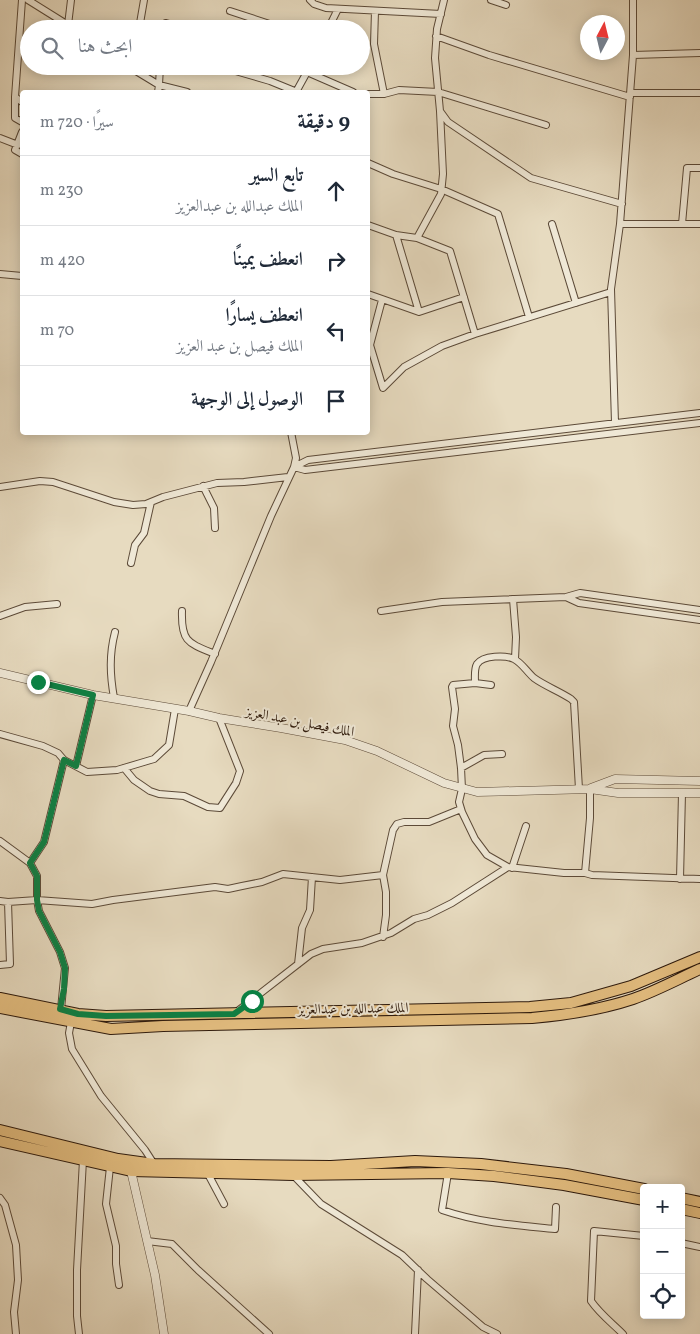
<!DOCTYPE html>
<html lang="ar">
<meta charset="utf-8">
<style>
:root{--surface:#fff;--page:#f2f2f3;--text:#1f2937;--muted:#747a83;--line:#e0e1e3}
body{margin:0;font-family:Vollkorn,Amiri,serif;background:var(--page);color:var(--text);direction:rtl}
.controls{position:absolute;right:15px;bottom:15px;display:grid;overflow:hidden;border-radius:5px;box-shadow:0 2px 12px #0003}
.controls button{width:45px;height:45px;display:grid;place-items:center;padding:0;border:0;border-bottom:1px solid var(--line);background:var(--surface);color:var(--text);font:25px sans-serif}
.compass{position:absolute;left:580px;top:15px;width:45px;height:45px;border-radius:50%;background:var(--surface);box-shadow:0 2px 12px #0003;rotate:7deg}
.stop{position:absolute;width:15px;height:15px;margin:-11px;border:4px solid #0b8043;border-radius:50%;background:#fff}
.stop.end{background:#0b8043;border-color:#fff;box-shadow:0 1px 5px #0008}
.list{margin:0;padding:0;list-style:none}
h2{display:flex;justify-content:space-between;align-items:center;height:65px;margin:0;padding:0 20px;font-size:21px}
h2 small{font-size:16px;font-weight:400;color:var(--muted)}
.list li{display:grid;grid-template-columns:32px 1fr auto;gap:15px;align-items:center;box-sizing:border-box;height:70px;padding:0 20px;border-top:1px solid var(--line)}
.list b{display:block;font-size:19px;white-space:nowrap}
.list p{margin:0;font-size:16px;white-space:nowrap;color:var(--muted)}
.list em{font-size:16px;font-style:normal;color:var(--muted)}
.icon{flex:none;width:28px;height:28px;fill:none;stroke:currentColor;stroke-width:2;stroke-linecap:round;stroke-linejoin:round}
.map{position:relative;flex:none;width:700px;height:1334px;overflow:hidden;direction:ltr}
.search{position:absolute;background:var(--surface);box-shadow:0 2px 12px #0003;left:20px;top:20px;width:350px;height:55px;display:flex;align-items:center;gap:12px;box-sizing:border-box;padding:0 18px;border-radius:28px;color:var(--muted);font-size:19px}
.panel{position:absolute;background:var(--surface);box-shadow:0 2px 12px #0003;left:20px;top:90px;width:350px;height:345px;border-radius:5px;direction:rtl}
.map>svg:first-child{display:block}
</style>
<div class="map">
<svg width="700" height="1334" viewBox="0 0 700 1334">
<rect width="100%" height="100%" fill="#e7dbc0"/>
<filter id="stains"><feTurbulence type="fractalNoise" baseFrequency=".004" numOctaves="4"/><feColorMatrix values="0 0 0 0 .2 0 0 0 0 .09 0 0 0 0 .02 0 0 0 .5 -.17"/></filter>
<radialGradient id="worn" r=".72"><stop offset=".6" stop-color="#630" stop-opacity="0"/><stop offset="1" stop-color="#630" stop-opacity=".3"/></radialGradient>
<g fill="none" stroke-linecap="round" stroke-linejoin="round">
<g stroke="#5c4a38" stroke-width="8">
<path id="minor" d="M22,0L15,97L22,102
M28,0L68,25
M71,0L68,25L74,29
M310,0L314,4L326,8L441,14
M444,0L437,29L435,58L440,111L448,122L531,178L622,204
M491,0L506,5
M230,11L285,29
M375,11L374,44L384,94
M139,29L144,0
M165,29L166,23L188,29
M328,29L338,9
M436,36L489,55L630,97
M633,55L700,53
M132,66L131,68L159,85L158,92
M160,66L159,85L187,92
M218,66L270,81L297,92
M296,92L307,72L353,92
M630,93H700
M368,94H384L399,90L438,92L546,125
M15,97V118L22,122
M440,111L443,174L441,194L417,238L450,251L475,334L611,292
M22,132L15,150L22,154
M0,138L18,145
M368,163L393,174L441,189L498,214L529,317
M552,224L576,303
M620,224H700
M682,224L687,168H700
M368,225L396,235L417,238
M396,235L419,312
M0,274L22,276
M368,294L419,312L464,297
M382,300L370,345L383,388L404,367L442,346L475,334
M615,423L611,289L620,224L633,55V0
M294,467L308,460L700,413
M294,467L305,470L700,423
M203,486L214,508L215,528
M0,487L40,481L53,482L114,502L133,505L146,504L163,497L217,483L244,482L288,477
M131,563L135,545L144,533L151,502
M513,599L516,637L515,659
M700,610L580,593L566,597L579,603L700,620
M182,611C181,642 188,643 215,654
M381,611L442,602L566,597
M0,616L25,607L57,604
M475,683C475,677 474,669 477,664C483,655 506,655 514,659C522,663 527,672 534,678C545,686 559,691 571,699L574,702L579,789
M491,685L475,683L453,685L452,687L455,709L453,726L458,745L461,768L462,789L459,802L462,812L475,839L487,855L508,867
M114,698C110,675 109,655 115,632
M189,711L211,662L271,516L294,467L296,458L291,432
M0,734L43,746L58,753L64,760L87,772L117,770L154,759L169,745L175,709
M76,766L93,695
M124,768L134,780L150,791L159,794L184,796L208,807L220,808L236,783L240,771L219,718
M461,768L484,755L502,754
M0,841L30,863L37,876V900L39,911L60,952L65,968L61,1009
M30,863L44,842L64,760
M512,868L526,826
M585,873L592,875L700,879
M680,879L682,793
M0,901L8,902L37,900L92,904L113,900L215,887L228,889L242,886L262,882L283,874L340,880L383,875
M383,937L386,915V892L383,875L393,830L397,824L404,822H429L461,809
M298,964L302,928L310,910L312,877
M0,965L10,964L8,902
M235,1013L311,954L323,949L362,943L391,933L414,919L428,915L452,903L508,867L564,873H585L590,818V789
M71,1022L69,1033L72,1049L101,1096L145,1150L154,1164
M110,1167L106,1204L116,1246V1264L119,1285
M448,1173L442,1210C480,1223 516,1225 555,1229L556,1207
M208,1174L224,1204
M293,1175L321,1204L402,1255L427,1279L483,1327L497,1334
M0,1198L5,1205L16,1245L18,1280L14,1312L16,1334
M147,1241L172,1244L198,1270L269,1334
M681,1243L700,1247
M79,1334L77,1316V1270L83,1160
M415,1334L418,1270
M623,1334C612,1323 600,1314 591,1301L594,1231L644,1236"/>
</g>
<g stroke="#5c4a38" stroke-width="9">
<path id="tertiary" d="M0,673L93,695L189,711L219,718L281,728L345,740L377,751L444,783L477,792L590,789L618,793H700
M591,788L615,779L700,781
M131,1171L155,1275L164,1334"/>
</g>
<g stroke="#2d190b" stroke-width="12">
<path id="primary" d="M0,998L78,1014L106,1016L530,1007L571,1003L631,986L700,957
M0,1008L111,1029L163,1026L532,1018C566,1015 600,1010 633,999C656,991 678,979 700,969
M0,1130L118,1159L154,1164L331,1166L415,1161L481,1164L566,1174L644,1189
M0,1141L131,1171L293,1175L448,1173L494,1176L564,1185L644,1200
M681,1198L700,1202
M681,1209L700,1213"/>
</g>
<use href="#minor" stroke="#efe8d6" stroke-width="6"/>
<use href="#tertiary" stroke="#efe8d6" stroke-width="8"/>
<use href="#primary" stroke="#e4be80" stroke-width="10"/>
</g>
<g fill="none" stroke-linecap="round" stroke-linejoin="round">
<path stroke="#0b8043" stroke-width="6" d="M38,682L93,695L76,766L64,760L44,842L30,863L37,876V900L39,911L60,952L65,968L64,989L60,1009L78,1014L106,1016L234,1014L252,1001"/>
</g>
<g text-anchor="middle" stroke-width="4" stroke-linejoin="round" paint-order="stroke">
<g font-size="14" fill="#2d190b" stroke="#efe8d6">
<text transform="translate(300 721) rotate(11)" y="5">الملك فيصل بن عبد العزيز</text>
<text transform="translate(353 1008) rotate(-1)" y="5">الملك عبدالله بن عبدالعزيز</text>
</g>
</g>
<rect width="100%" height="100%" filter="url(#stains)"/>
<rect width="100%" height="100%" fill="url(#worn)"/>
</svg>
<div class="controls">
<button>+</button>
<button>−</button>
<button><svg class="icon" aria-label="locate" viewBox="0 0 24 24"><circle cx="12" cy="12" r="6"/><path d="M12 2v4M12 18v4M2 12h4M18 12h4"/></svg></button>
</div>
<svg class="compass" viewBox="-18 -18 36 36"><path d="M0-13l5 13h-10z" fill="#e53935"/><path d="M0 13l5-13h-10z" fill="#747a83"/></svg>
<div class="stop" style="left:252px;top:1001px"></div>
<div class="stop end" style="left:38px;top:682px"></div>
<div class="search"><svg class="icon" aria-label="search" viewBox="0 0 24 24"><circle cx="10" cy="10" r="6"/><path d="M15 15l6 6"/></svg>ابحث هنا</div>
<section class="panel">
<h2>9 دقيقة<small>سيرًا · 720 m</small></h2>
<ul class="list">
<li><svg class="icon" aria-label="ahead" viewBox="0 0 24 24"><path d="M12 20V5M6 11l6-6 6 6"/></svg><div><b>تابع السير</b><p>الملك عبدالله بن عبدالعزيز</p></div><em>230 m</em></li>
<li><svg class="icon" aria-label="right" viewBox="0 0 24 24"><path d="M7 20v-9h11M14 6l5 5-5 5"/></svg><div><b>انعطف يمينًا</b></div><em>420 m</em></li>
<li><svg class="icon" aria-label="left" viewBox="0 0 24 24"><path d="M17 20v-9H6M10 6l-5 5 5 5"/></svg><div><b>انعطف يسارًا</b><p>الملك فيصل بن عبد العزيز</p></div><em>70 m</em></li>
<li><svg class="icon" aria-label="arrive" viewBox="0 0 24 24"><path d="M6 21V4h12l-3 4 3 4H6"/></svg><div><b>الوصول إلى الوجهة</b></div></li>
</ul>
</section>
</div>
